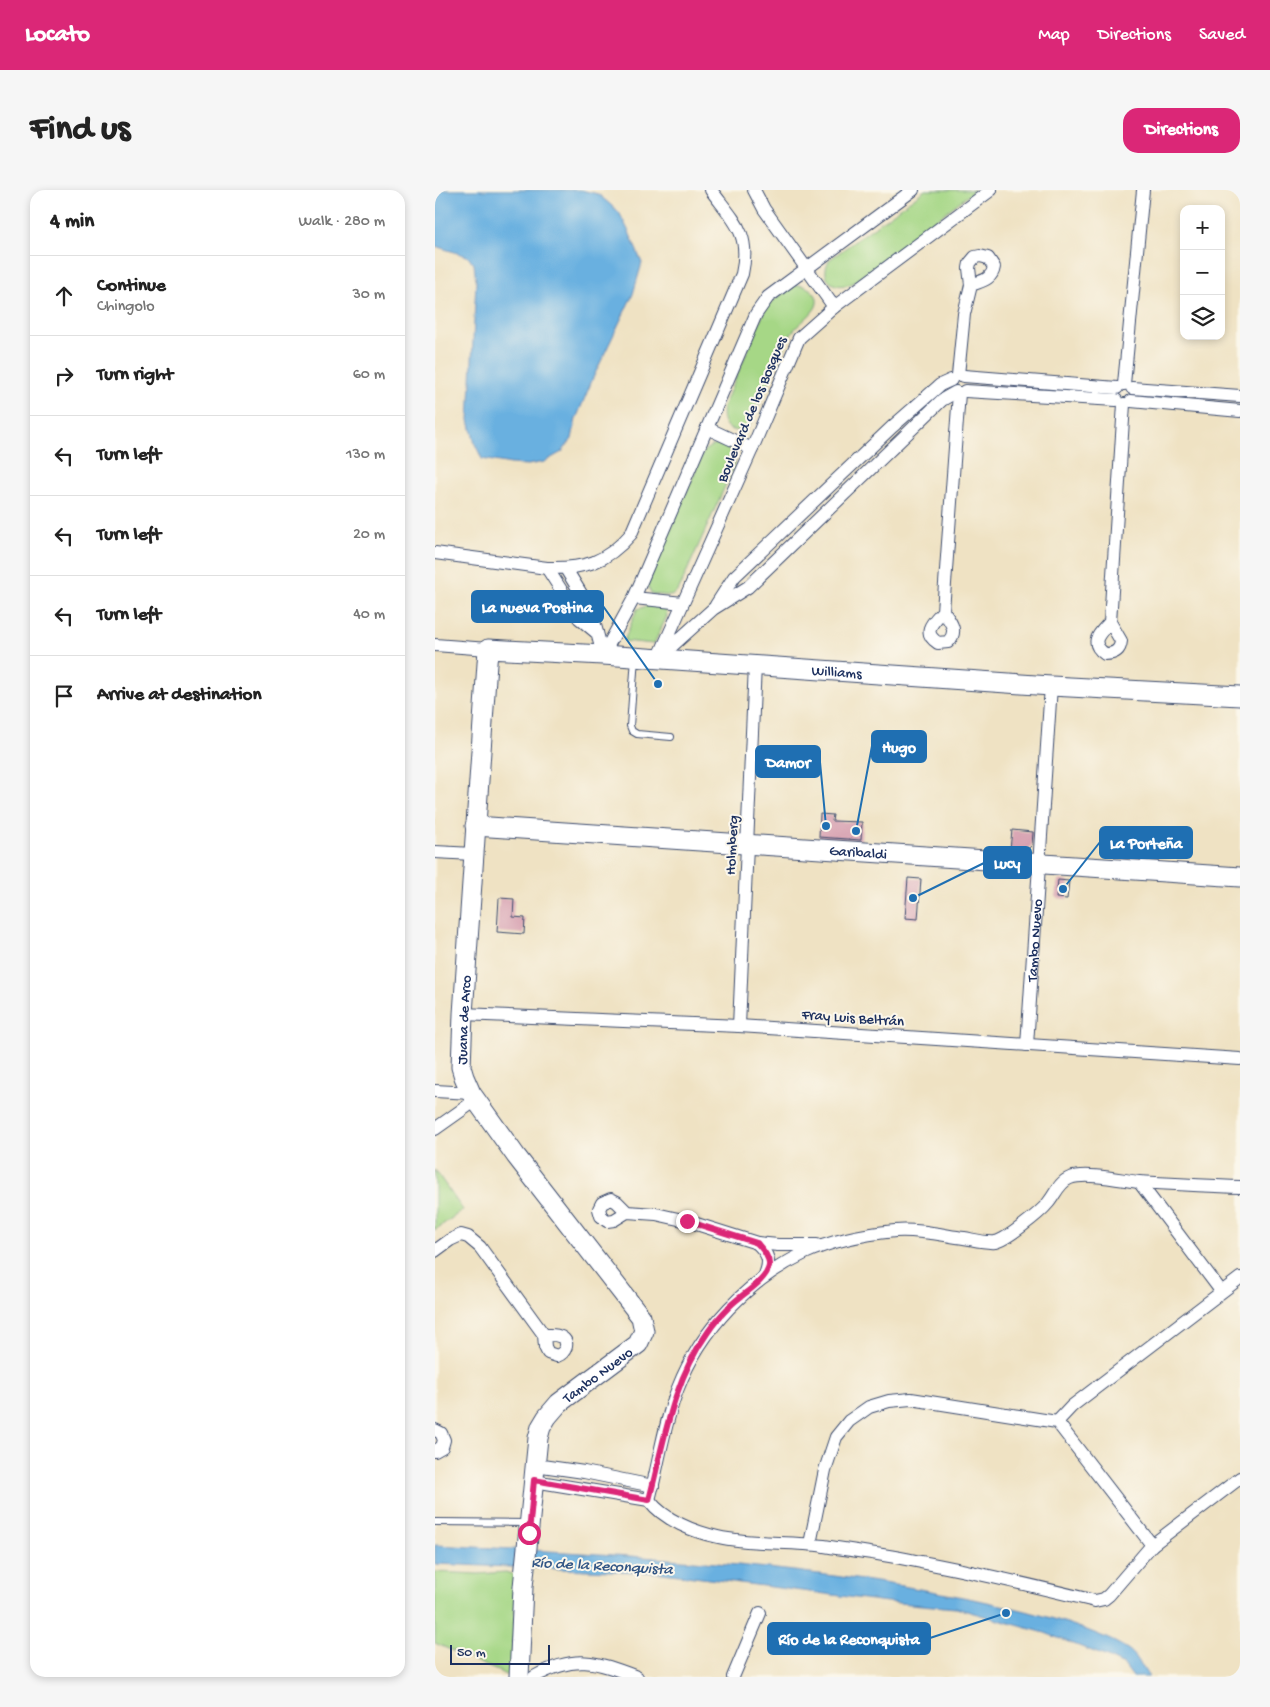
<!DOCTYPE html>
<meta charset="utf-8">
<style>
:root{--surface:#fff;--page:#f6f6f6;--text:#222;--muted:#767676;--line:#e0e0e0;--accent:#db2777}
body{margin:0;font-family:"Gochi Hand",sans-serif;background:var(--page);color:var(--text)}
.controls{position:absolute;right:15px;top:15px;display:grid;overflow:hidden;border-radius:10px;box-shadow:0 2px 8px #0003}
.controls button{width:45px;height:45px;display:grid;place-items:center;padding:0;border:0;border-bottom:1px solid var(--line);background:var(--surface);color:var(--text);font:25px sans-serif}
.scale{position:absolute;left:15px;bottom:12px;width:100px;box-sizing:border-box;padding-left:5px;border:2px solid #1b2f5e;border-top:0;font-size:14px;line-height:18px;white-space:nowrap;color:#1b2f5e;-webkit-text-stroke:4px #fbf7ec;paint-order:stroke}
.stop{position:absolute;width:15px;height:15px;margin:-11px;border:4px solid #db2777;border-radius:50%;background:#fff}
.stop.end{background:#db2777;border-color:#fff;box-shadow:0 1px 5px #0008}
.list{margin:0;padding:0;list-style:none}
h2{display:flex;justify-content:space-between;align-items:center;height:65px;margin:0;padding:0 20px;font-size:21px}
h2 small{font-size:16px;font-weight:400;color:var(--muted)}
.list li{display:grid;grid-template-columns:32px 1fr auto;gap:15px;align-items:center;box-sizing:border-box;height:80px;padding:0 20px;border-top:1px solid var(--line)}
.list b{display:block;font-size:19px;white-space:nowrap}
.list p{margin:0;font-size:16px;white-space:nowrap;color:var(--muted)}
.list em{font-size:16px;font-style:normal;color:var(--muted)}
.icon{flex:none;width:28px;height:28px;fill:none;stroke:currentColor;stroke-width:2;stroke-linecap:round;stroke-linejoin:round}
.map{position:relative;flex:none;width:805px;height:1487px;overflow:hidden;border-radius:15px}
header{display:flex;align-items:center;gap:30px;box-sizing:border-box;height:70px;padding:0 25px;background:var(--accent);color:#fff}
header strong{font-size:24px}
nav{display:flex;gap:28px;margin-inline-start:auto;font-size:18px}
.intro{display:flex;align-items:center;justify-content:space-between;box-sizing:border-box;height:120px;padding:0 30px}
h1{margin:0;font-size:35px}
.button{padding:12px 22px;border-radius:15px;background:var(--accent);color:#fff;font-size:18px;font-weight:700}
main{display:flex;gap:30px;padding:0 30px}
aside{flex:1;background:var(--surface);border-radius:15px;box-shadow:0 2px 8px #0003}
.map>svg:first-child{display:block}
</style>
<header>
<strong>Locato</strong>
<nav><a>Map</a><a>Directions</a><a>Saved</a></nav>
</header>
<div class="intro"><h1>Find us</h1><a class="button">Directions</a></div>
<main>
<aside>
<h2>4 min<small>Walk · 280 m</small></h2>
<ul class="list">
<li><svg class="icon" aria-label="ahead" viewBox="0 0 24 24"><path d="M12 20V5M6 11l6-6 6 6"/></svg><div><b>Continue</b><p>Chingolo</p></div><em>30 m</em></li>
<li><svg class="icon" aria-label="right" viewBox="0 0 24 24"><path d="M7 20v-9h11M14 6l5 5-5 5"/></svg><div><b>Turn right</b></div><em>60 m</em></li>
<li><svg class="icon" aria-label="left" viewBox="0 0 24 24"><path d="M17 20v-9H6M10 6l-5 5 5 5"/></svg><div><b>Turn left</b></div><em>130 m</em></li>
<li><svg class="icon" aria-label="left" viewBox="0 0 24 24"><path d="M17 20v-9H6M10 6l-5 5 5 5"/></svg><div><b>Turn left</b></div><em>20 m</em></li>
<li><svg class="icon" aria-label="left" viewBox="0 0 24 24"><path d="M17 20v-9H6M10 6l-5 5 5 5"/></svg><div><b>Turn left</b></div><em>40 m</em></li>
<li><svg class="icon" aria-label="arrive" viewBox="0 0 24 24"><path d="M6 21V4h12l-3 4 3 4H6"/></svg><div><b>Arrive at destination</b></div></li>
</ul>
</aside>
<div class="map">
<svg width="805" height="1487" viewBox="0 0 805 1487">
<rect width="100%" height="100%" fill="#fbf7ec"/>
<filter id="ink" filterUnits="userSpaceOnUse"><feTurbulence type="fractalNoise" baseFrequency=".02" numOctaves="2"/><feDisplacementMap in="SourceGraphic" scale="10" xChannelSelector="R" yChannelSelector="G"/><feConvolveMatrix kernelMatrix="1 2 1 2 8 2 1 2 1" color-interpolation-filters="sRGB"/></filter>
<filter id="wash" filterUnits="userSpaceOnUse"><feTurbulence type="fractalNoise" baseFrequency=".0096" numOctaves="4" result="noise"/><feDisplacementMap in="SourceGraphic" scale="20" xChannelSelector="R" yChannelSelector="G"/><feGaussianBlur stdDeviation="1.12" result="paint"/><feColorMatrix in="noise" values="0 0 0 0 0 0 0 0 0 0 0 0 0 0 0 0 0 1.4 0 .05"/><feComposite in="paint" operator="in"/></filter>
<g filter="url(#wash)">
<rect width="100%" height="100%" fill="#efe2c3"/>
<path fill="#a6d786" stroke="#608372" d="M490,0H540L418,93C399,101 384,90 394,70Z
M363,95C376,96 389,108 378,121C370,131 360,136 354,147L314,237C296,247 284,235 288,217L330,120L334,114L358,96Z
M283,255C294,257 300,263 300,274L243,401L236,406L216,404L212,395L269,261L276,256Z
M216,415L228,418L231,420L232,426L219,454L189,451L202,419Z
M0,980L28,1020L0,1040Z
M0,1382L43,1384L71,1382L82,1386L76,1487L0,1453Z"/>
<path fill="#69b0e0" stroke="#42709f" d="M0,0H146L163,4L184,22L194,42L207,73L198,104L158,188L141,229L137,249L127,262L109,272L93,275L76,274L47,269L40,254L34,230L41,92L39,74L32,66L0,56Z
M0,1355C178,1364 358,1373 533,1408C573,1416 611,1425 649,1439C665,1445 680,1451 694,1460C702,1466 708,1479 714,1487H698L689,1475L670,1466L610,1443L521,1418L452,1412L228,1383L0,1374Z"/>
<g id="blocks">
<path fill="#d7a0b0" d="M385,624L398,625L397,631L427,632L426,650L384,647Z
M577,640L598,642L597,655L591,661L575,660Z
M473,688L486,689L483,729L470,728Z
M623,690L634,691L632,709L621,708Z
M64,708L79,709L78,727L90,728L89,744L62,742Z"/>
</g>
</g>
<g filter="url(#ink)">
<use href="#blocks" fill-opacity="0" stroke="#3b4a6d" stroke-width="1"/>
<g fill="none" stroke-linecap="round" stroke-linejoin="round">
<g stroke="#3b4a6d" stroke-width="8">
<path id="lane" d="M200,468L195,536L197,541L202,544L236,547
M0,1332L93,1333"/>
</g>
<g stroke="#3b4a6d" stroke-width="14">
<g id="street">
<path d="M319,0L329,19L399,117"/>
<path d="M523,185L529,124L536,95L534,78L535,73L540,67L545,66L553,68L559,77C557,90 546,91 536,95"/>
<path d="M529,186L682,198"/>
<path d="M689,194L708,0"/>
<path d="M697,198L805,206"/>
<path d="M530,201L681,210"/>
<path d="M696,211L805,221"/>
<path d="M272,238L317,259"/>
<path d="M0,363L112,378C149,379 171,373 196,344L307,84C316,43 299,31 276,0"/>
<path d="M112,378L144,428L162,443"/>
<path d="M131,379L156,420L168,465"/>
<path d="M199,408L248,413"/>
<path d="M281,415L299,387L457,237L505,195L516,190"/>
<path d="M508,421C515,431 524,441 513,452L503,453C486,442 498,432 508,421L524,203"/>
<path d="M675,432C665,443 653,452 670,464C679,464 685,461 686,451L675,432L689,214"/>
<path d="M0,455L53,459"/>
<path d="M168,465L199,408L321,124L333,107L478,0"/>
<path d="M227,465L278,419L313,397L507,210L521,202"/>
<path d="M223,469L317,259L364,148L399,117L556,0"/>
<path d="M0,662L38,664"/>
<path d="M28,824L304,836L805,869"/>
<path d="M304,836L320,475"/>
<path id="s1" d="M592,855L616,496"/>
<path d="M0,901L36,903"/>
<path d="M0,939L41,910"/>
<path d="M704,992L786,1101"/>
<path d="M192,1022L182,1012L176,1009L167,1013L164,1019L166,1026L172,1031L179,1030L192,1022L221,1024L252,1031L322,1053C334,1065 336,1071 329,1087"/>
<path d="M322,1053L343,1055H382"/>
<path d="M0,1061L15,1050L26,1045L33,1047L45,1057L109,1145L110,1157L113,1163L122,1166C130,1163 136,1152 126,1147C121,1144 114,1145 109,1145"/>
<path d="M622,1232L637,1216L805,1088"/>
<path d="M0,1240L6,1243L9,1250L7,1257L0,1261"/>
<path d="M100,1275L149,1282L218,1296"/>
<path d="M99,1291L214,1310C229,1330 259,1342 283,1347C318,1355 354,1351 389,1356C421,1361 454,1365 486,1372C545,1383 603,1397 660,1411L669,1409L674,1405L717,1355L805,1288"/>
<path d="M214,1310C224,1273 229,1233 243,1198C266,1139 313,1090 370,1063C398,1050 430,1044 460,1041C483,1039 507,1045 529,1048C540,1050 550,1053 560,1052C571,1050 605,1023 613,1013C620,1005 624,992 635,988C651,982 687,990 704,992C738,994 772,996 805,997"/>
<path d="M375,1354L390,1280L401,1247L414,1231L434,1217L454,1211L476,1209L622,1232L717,1355"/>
<path d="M99,1487C140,1464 160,1471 202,1487"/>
<path d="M298,1487L325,1423"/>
</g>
</g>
<g stroke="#3b4a6d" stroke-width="21">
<g id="secondary">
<path id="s2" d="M40,636L805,687"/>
<path id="s3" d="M84,1487L88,1397L103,1248L106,1237L112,1227L124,1213L203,1154L209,1141L206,1127L81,966L36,903L29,887L26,877L28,824L53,459L168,465L616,496L805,506"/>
</g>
</g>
<use href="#lane" stroke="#fff" stroke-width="6"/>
<use href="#street" stroke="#fff" stroke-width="12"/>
<use href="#secondary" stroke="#fff" stroke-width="19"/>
</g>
</g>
<g fill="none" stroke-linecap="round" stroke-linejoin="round" filter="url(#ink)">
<path stroke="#db2777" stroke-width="6" d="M94,1343L99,1290L214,1310C229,1252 237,1192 273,1142C279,1133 287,1124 295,1116C305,1105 331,1092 334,1076C335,1067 327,1059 322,1053L252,1031"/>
</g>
<g text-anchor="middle" stroke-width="4" stroke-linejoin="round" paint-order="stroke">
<g font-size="15" fill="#1b2f5e" stroke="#fbf7ec">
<text transform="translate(316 219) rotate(-67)" y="5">Boulevard de los Bosques</text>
<text dy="5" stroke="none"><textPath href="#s3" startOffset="1486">Williams</textPath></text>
<text transform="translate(296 655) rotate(-87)" y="5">Holmberg</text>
<text dy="5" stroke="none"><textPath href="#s2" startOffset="384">Garibaldi</textPath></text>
<text dy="5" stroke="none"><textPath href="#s1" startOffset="105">Tambo Nuevo</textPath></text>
<text transform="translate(418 827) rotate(4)" y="5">Fray Luis Beltrán</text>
<text dy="5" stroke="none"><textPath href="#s3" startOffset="765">Juana de Arco</textPath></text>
<text dy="5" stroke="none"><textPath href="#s3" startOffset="329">Tambo Nuevo</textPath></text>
</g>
<g font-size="16" font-style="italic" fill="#325685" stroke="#fbf7ec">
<text transform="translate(167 1374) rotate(3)" y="6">Río de la Reconquista</text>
</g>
</g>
<path fill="none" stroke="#1f6fb2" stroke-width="2" d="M223 494L168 416M421 641L437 556M391 636L385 572M628 699L665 652M478 708L549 673M571 1423L495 1448"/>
<g fill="#1f6fb2" stroke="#fbf7ec" stroke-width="2">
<circle cx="223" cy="494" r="5"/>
<circle cx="421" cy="641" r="5"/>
<circle cx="391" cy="636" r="5"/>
<circle cx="628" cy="699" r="5"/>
<circle cx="478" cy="708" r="5"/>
<circle cx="571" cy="1423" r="5"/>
</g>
<g fill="#1f6fb2" stroke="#1f6fb2" stroke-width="2">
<rect x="37" y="401" width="131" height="31" rx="5"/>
<rect x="437" y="541" width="54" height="31" rx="5"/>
<rect x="321" y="556" width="64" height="31" rx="5"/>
<rect x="665" y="637" width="92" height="31" rx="5"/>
<rect x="549" y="657" width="47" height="31" rx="5"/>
<rect x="333" y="1433" width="162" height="31" rx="5"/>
</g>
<g font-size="16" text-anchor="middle" font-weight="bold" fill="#fff">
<text x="102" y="422">La nueva Postina</text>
<text x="464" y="562">Hugo</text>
<text x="353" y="577">Damor</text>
<text x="711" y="658">La Porteña</text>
<text x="572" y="678">Lucy</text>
<text x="414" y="1454">Río de la Reconquista</text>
</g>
</svg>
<div class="controls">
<button>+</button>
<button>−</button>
<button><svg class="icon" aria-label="layers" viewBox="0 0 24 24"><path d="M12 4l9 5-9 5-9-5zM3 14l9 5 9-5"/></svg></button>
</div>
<div class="scale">50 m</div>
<div class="stop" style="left:94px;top:1343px"></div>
<div class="stop end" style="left:252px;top:1031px"></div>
</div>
</main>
